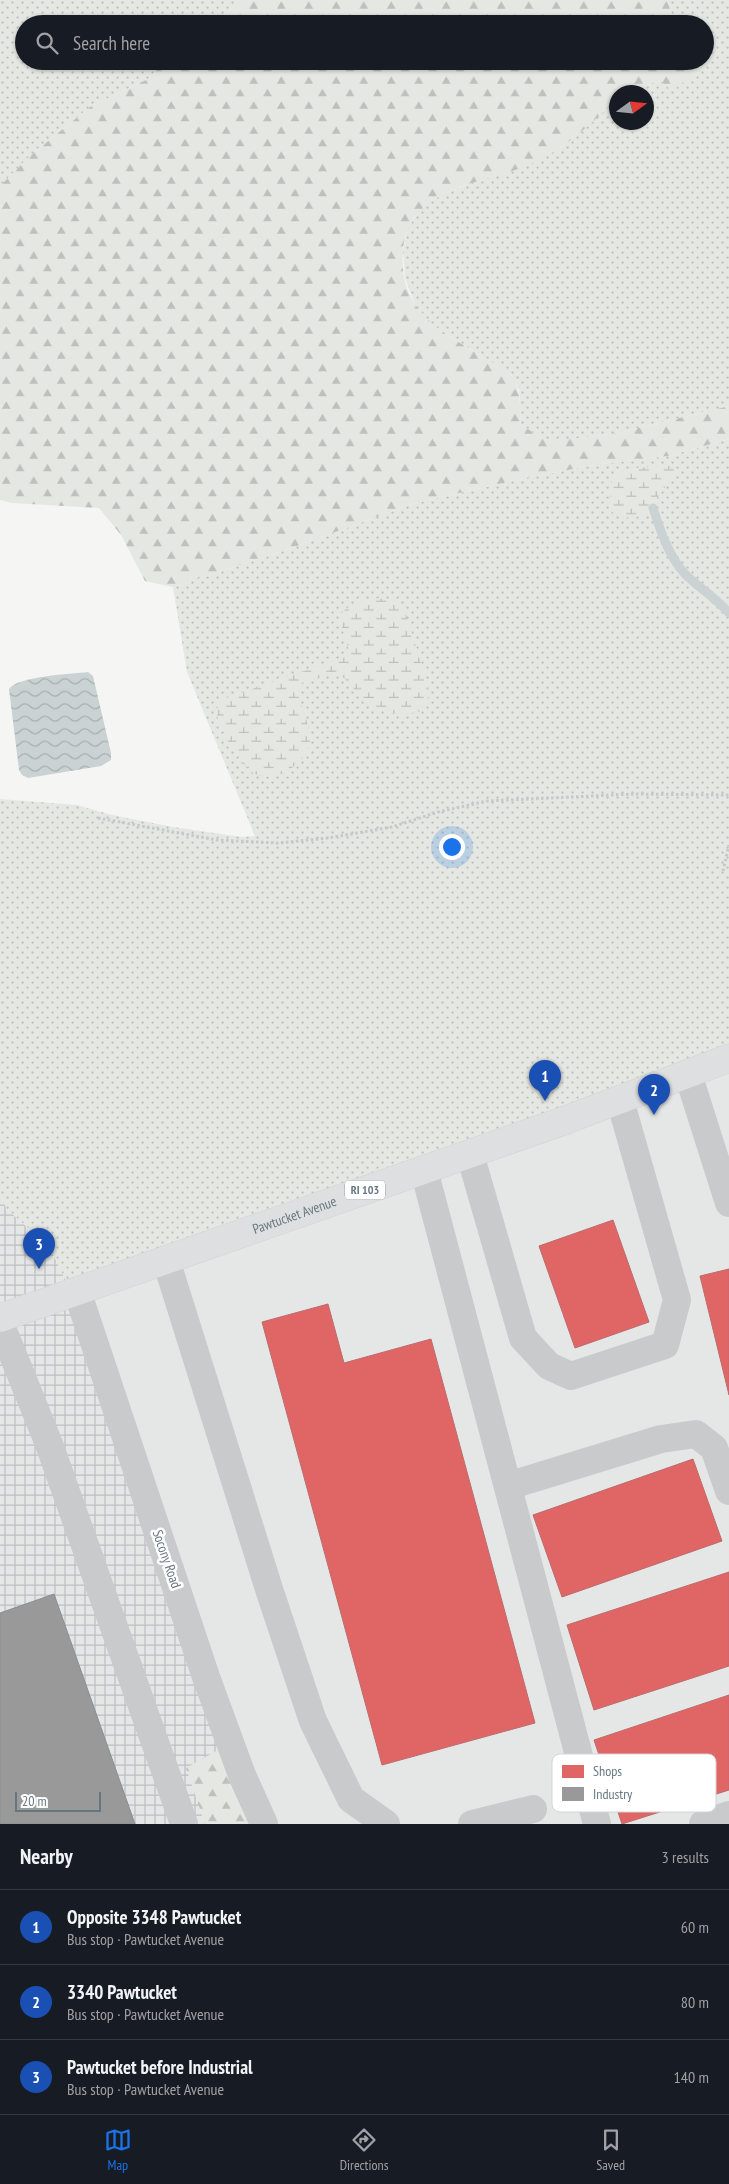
<!DOCTYPE html>
<meta charset="utf-8">
<style>
:root{--surface:#171b24;--page:#20242c;--text:#f1f3f6;--muted:#9ea1a6;--line:#363941;--accent:#1a73e8}
body{margin:0;font-family:"PT Sans Narrow",sans-serif;background:var(--page);color:var(--text)}
.compass{position:absolute;left:609px;top:85px;width:45px;height:45px;border-radius:50%;background:var(--surface);box-shadow:0 1px 4px #0004;rotate:75deg}
.scale{position:absolute;left:15px;bottom:12px;width:86px;box-sizing:border-box;padding-left:5px;border:2px solid #677781;border-top:0;font-size:14px;line-height:18px;white-space:nowrap;color:#677781;-webkit-text-stroke:4px #fff;paint-order:stroke}
.you{position:absolute;left:451px;top:846px;width:18px;height:18px;margin:-12px;border:4px solid #fff;border-radius:50%;background:#1a73e8;box-shadow:0 0 0 8px #1a73e833}
.badge{display:grid;place-items:center;width:32px;height:32px;border-radius:50%;background:var(--accent);color:#fff;font-size:16px;font-weight:700}
.pin{position:absolute;translate:-50% -41px;filter:drop-shadow(0 1px 2px #0008)}
.pin::after{content:'';position:absolute;top:26px;width:18px;height:15px;background:inherit;clip-path:polygon(0 0,100% 0,50% 100%)}
.list{margin:0;padding:0;list-style:none}
h2{display:flex;justify-content:space-between;align-items:center;height:65px;margin:0;padding:0 20px;font-size:21px}
h2 small{font-size:16px;font-weight:400;color:var(--muted)}
.list li{display:grid;grid-template-columns:32px 1fr auto;gap:15px;align-items:center;box-sizing:border-box;height:75px;padding:0 20px;border-top:1px solid var(--line)}
.list b{display:block;font-size:19px;white-space:nowrap}
.list p{margin:0;font-size:16px;white-space:nowrap;color:var(--muted)}
.list em{font-size:16px;font-style:normal;color:var(--muted)}
.icon{flex:none;width:28px;height:28px;fill:none;stroke:currentColor;stroke-width:2;stroke-linecap:round;stroke-linejoin:round}
.map{position:relative;flex:none;width:729px;height:1824px;overflow:hidden}
.search{position:absolute;background:var(--surface);box-shadow:0 1px 4px #0004;left:15px;right:15px;top:15px;height:55px;display:flex;align-items:center;gap:12px;box-sizing:border-box;padding:0 18px;border-radius:28px;color:var(--muted);font-size:19px}
.sheet{height:290px;background:var(--surface)}
nav{display:flex;justify-content:space-around;align-items:center;box-sizing:border-box;height:70px;border-top:1px solid var(--line);background:var(--surface);font-size:14px;color:var(--muted)}
nav a{display:grid;justify-items:center;gap:2px}
nav .on{color:var(--accent)}
.map>svg:first-child{display:block}
</style>
<div class="map">
<svg width="729" height="1824" viewBox="0 0 729 1824">
<defs>
<pattern id="industrial-grid" width="8" height="8" patternUnits="userSpaceOnUse" patternTransform="scale(1.25)"><rect width="8" height="8" fill="#e5e6e6"/><path d="M0 4h8M4 0v8" fill="none" stroke="#bdbfc0"/></pattern>
<pattern id="grass-dots" width="8" height="8" patternUnits="userSpaceOnUse" patternTransform="scale(1.25)"><rect width="8" height="8" fill="#e4e7e2"/><path d="M2 2h.1M6 6h.1" fill="none" stroke="#bdc0bd" stroke-width="1.8" stroke-linecap="round"/></pattern>
<pattern id="forest-firs" width="22" height="20" patternUnits="userSpaceOnUse" patternTransform="scale(1.25)"><rect width="22" height="20" fill="#e4e7e2"/><path d="M5 1l3.5 6h-7zM16 11l3.5 6h-7z" fill="#bdc0bd"/></pattern>
<pattern id="wetland-marsh" width="20" height="14" patternUnits="userSpaceOnUse" patternTransform="scale(1.25)"><rect width="20" height="14" fill="#e4e7e2"/><path d="M1 5h8M5 5V1M11 12h8M15 12V8" fill="none" stroke="#bdc0bd"/></pattern>
<pattern id="water-waves" width="16" height="10" patternUnits="userSpaceOnUse" patternTransform="scale(1.25)"><rect width="16" height="10" fill="#cad2d4"/><path d="M0 5q4-4 8 0t8 0" fill="none" stroke="#a8afb1"/></pattern>
</defs>
<rect width="100%" height="100%" fill="#f5f5f4"/>
<path fill="#e5e6e6" d="M729,1059V1824H268L72,1293Z"/>
<path fill="url(#industrial-grid)" d="M0,1196L7,1209L50,1248L72,1293L232,1743L199,1805L205,1824H0Z"/>
<path fill="url(#grass-dots)" d="M0,0H242L213,24H24V61H165L148,79L90,107L31,155L0,186Z
M667,0H729V406L617,433L573,439H542L521,424L519,389L511,374L433,326L415,305L405,278L403,251L408,227L423,206L441,195L560,148L616,101V122H646V92H627L660,80L699,70L694,61H705V24H675Z
M729,439V1059L72,1293L50,1248L7,1209L0,1196V799L77,805L112,815L173,827L242,837L255,836L187,672L173,587L283,551L415,503L525,478L600,464L668,456Z"/>
<path fill="url(#forest-firs)" d="M242,0H667L675,24H213Z
M165,61H694L699,70L672,91L660,80L627,92H616V101C591,123 566,148 535,162C487,185 409,184 403,251C398,313 443,332 487,359C495,364 507,369 512,376C521,390 520,408 521,424L542,439H573L617,433L729,406V439L668,456L600,464L525,478L415,503L283,551L173,587L145,581L121,535L99,508L12,503L0,500V186L31,155L90,107L148,79Z
M220,1749L268,1824H205L186,1768Z"/>
<path fill="url(#wetland-marsh)" d="M661,466H674L677,471L657,498L653,508L641,516L622,518L612,512C605,464 622,470 661,466Z
M372,598L398,600L404,608L429,689L427,703L422,711C379,721 368,704 341,675L337,673L301,683C293,706 320,731 306,753C294,771 270,785 250,771C243,765 239,757 234,750C224,736 214,721 218,704L226,698L348,656L349,651C339,613 330,612 372,598Z"/>
<path fill="url(#water-waves)" d="M88,672L93,676L111,753V760L101,766L28,778L22,775L19,770L9,689C18,676 71,674 88,672Z"/>
<path fill="#e06666" stroke="#bc6b6e" d="M613,1220L649,1322L575,1348L539,1246Z
M729,1269V1395L700,1276Z
M328,1304L344,1363L431,1339L535,1723L382,1765L262,1322Z
M693,1459L722,1541L562,1597L533,1515Z
M729,1572V1666L594,1710L567,1625Z
M729,1695V1790L622,1824L594,1740Z"/>
<path fill="#999" stroke="#8a8f92" d="M54,1594L135,1824H0V1613Z"/>
<g fill="none" stroke-linecap="round" stroke-linejoin="round">
<path stroke="#cad2d4" stroke-width="9" d="M653,508C660,530 669,557 685,574C699,588 715,597 729,613"/>
<g stroke="#d2d3d3" stroke-width="29">
<g id="major">
<path id="s1" d="M0,1318L566,1120L729,1058"/>
</g>
</g>
<path stroke="#c7c8c9" stroke-width="3" stroke-dasharray="2.5 2.5" stroke-linecap="butt" d="M98,818L217,840L278,843L328,838L392,827L438,812L487,801L634,794L729,795
M723,871L729,845"/>
<path stroke="#c9cacb" stroke-width="28" d="M688,1074L729,1203
M470,1154L523,1338L549,1366L571,1376L665,1345L677,1300L620,1100
M424,1170L597,1824
M166,1260L269,1589L313,1721L351,1799L386,1824
M77,1291L206,1677L242,1775L264,1824
M0,1323L49,1444L184,1824
M508,1486L661,1439L696,1434L714,1448L729,1491
M472,1824L533,1809
M703,1824L729,1815"/>
<use href="#major" stroke="#dedfe0" stroke-width="28"/>
</g>
<g text-anchor="middle" stroke-width="5" stroke-linejoin="round" paint-order="stroke">
<rect fill="#fff" stroke="#95a0a7" stroke-width="1" x="345" y="1180.5" width="40" height="19" rx="4"/>
<g font-size="12" font-weight="bold" fill="#677781">
<text x="365" y="1194">RI 103</text>
</g>
<g font-size="14" fill="#677781" stroke="#fff">
<text dy="5" stroke="none"><textPath href="#s1" startOffset="312">Pawtucket Avenue</textPath></text>
<text transform="translate(167 1559) rotate(71)" y="5">Socony Road</text>
</g>
</g>
<rect x="552" y="1754" width="164" height="58" rx="8" fill="#fff" stroke="#d1d6d9" stroke-width="1"/>
<rect x="562" y="1765" width="22" height="13" fill="#e06666"/>
<rect x="562" y="1787" width="22" height="14" fill="#999"/>
<g font-size="14" fill="#677781">
<text x="593" y="1776">Shops</text>
<text x="593" y="1799">Industry</text>
</g>
</svg>
<svg class="compass" viewBox="-18 -18 36 36"><path d="M0-13l5 13h-10z" fill="#e53935"/><path d="M0 13l5-13h-10z" fill="#9ea1a6"/></svg>
<div class="scale">20 m</div>
<div class="you"></div>
<div class="pin badge" style="left:545px;top:1101px;background:#1a4fb4">1</div>
<div class="pin badge" style="left:654px;top:1115px;background:#1a4fb4">2</div>
<div class="pin badge" style="left:39px;top:1269px;background:#1a4fb4">3</div>
<div class="search"><svg class="icon" aria-label="search" viewBox="0 0 24 24"><circle cx="10" cy="10" r="6"/><path d="M15 15l6 6"/></svg>Search here</div>
</div>
<section class="sheet">
<h2>Nearby<small>3 results</small></h2>
<ul class="list">
<li><span class="badge" style="background:#1a4fb4">1</span><div><b>Opposite 3348 Pawtucket</b><p>Bus stop · Pawtucket Avenue</p></div><em>60 m</em></li>
<li><span class="badge" style="background:#1a4fb4">2</span><div><b>3340 Pawtucket</b><p>Bus stop · Pawtucket Avenue</p></div><em>80 m</em></li>
<li><span class="badge" style="background:#1a4fb4">3</span><div><b>Pawtucket before Industrial</b><p>Bus stop · Pawtucket Avenue</p></div><em>140 m</em></li>
</ul>
</section>
<nav>
<a class="on"><svg class="icon" aria-label="map" viewBox="0 0 24 24"><path d="M3 6l6-2 6 2 6-2v14l-6 2-6-2-6 2zM9 4v14M15 6v14"/></svg>Map</a>
<a><svg class="icon" aria-label="directions" viewBox="0 0 24 24"><path d="M12 3l9 9-9 9-9-9zM9 14v-3h6M13 9l2 2-2 2"/></svg>Directions</a>
<a><svg class="icon" aria-label="saved" viewBox="0 0 24 24"><path d="M7 4h10v16l-5-4-5 4z"/></svg>Saved</a>
</nav>
